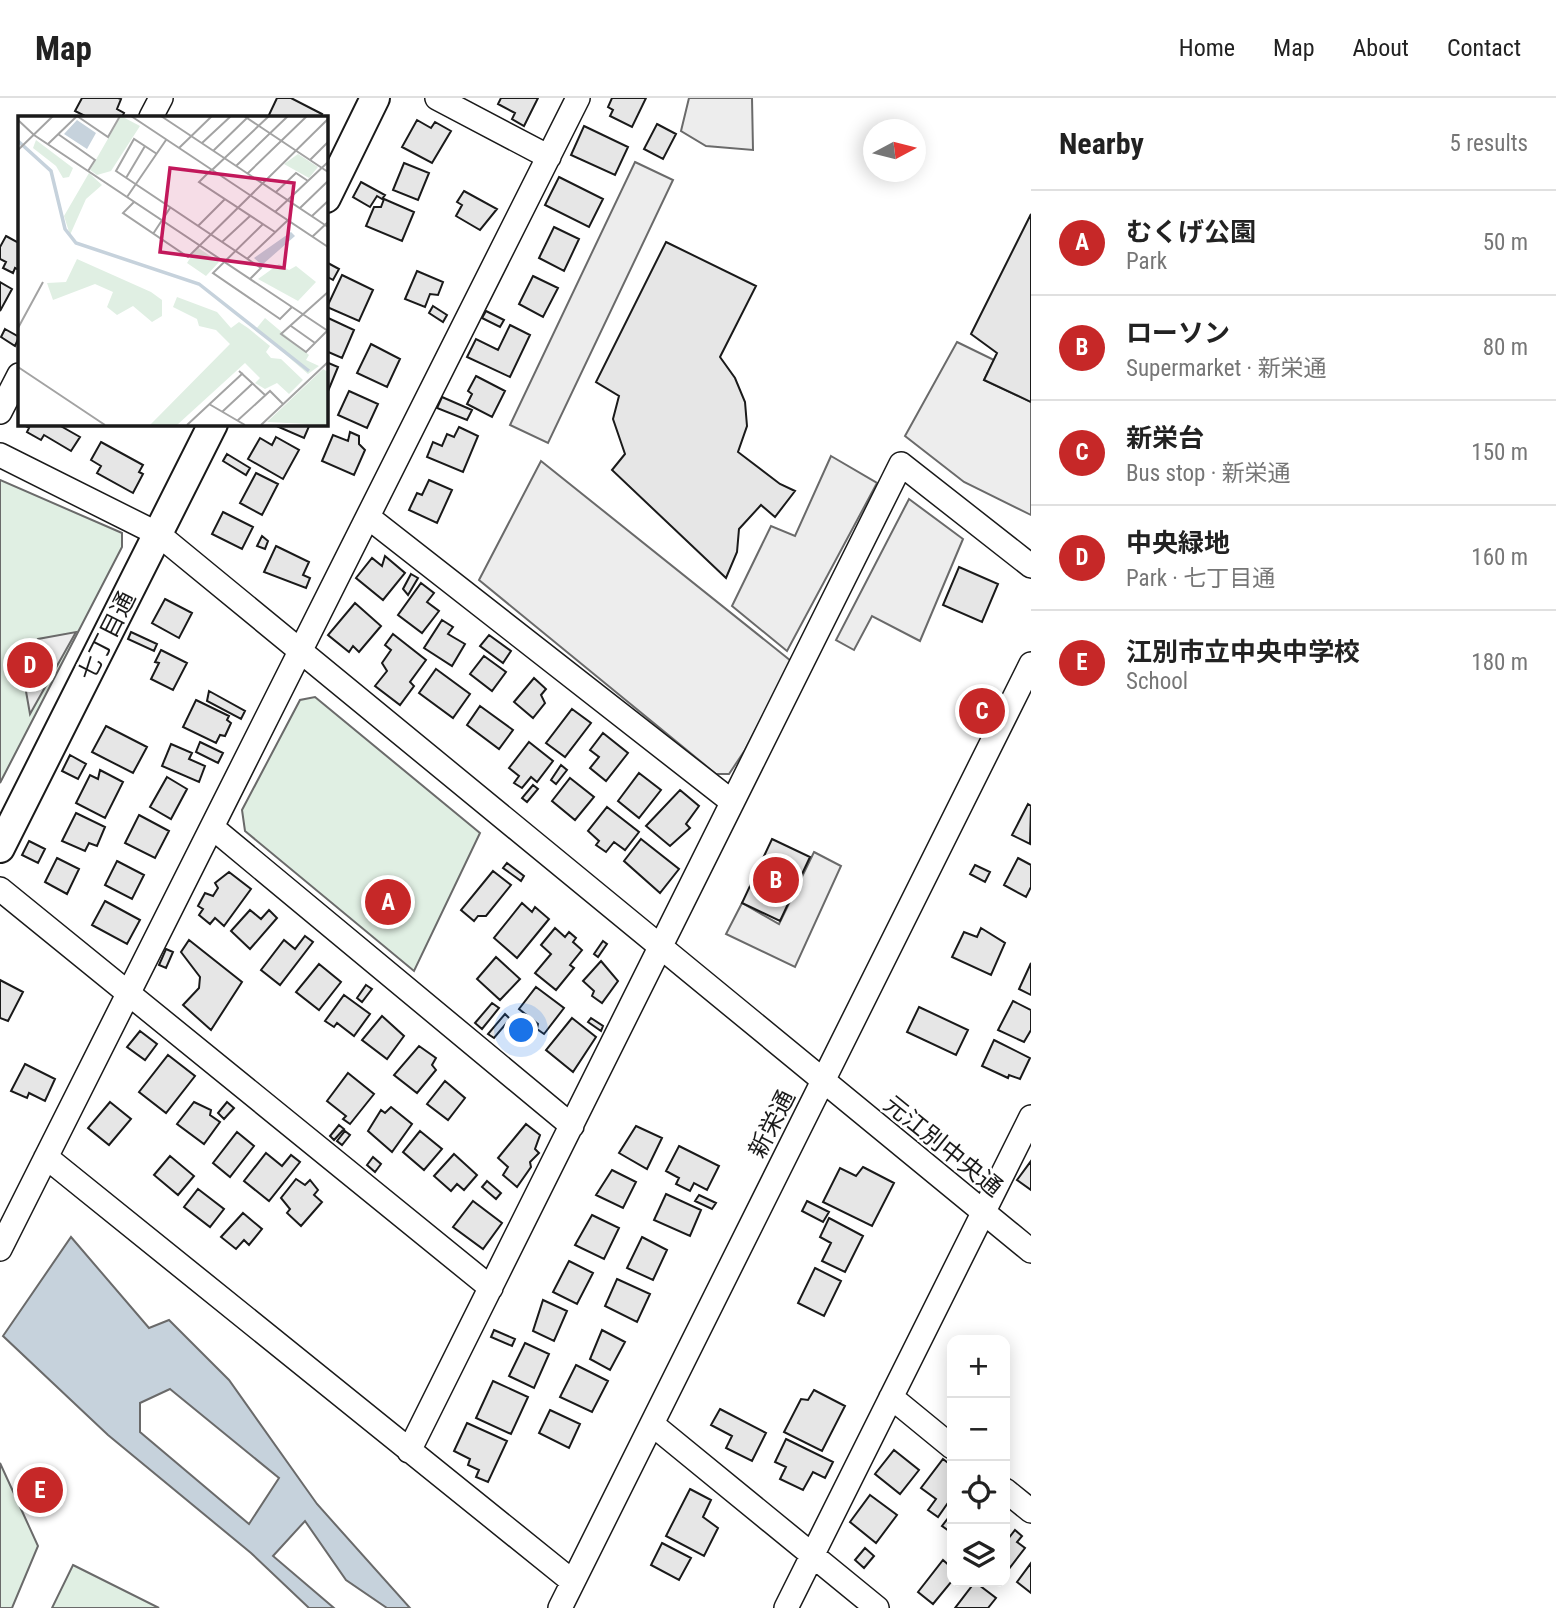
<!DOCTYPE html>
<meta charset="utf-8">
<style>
:root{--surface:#fff;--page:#f6f6f6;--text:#222;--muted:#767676;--line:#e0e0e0;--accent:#c62828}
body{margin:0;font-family:"Roboto Condensed","Noto Sans JP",sans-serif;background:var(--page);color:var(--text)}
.controls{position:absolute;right:21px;bottom:21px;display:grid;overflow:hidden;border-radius:14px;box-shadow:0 4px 18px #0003}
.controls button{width:63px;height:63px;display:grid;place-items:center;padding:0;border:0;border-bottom:2px solid var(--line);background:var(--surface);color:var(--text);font:35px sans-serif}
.compass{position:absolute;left:863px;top:21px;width:63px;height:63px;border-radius:50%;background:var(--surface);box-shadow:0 4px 18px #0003;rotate:83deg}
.you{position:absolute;left:522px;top:933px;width:24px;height:24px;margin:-18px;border:5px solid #fff;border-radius:50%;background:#1a73e8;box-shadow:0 0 0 10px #1a73e833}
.badge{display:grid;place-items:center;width:46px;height:46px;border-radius:50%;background:var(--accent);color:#fff;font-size:23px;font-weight:700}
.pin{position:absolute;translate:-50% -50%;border:4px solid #fff;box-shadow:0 2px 7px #0006}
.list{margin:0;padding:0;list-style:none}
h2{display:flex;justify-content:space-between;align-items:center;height:91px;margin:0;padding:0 28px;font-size:30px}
h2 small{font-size:23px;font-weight:400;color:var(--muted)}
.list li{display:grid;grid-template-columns:46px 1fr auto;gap:21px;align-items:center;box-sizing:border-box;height:105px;padding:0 28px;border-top:2px solid var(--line)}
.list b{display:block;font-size:26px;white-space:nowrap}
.list p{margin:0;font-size:23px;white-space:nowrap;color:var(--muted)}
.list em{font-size:23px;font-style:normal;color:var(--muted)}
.icon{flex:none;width:38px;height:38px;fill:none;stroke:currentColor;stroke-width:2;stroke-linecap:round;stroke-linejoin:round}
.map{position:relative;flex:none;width:1031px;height:1510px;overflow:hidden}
header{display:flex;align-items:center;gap:42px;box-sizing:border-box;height:98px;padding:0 35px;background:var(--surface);border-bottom:2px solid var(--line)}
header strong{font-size:33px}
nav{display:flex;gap:38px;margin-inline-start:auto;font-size:24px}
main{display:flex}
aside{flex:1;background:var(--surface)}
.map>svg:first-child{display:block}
</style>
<header>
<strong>Map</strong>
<nav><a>Home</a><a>Map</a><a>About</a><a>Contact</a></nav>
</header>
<main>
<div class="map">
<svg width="1031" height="1510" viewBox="0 0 1031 1510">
<rect width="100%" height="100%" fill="#fff"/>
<path fill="#e0efe3" stroke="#6a6a6a" stroke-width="2" d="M0,382L122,435V449L0,685Z
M315,599L480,735L414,873L245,733L242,712L300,602Z
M0,1365L38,1448L12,1510H0Z
M73,1467L159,1510H52Z"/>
<path fill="#ededed" stroke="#6a6a6a" stroke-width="2" d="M689,0H752L753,52L706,48L681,33Z
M635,64L673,82L548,345L510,327Z
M957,244L994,262L984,282L1031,304V417L964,384L905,338Z
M831,358L877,385L787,553L732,508L771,428L795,438Z
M541,363L791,563L745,652L729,676H716L479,482Z
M909,401L963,441L920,543L872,518L854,552L836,542Z
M76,534L30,616L21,565L38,541Z
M814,754L841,768L795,869L726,836L742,805L779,826Z"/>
<path fill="#c6d2dc" stroke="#6a6a6a" stroke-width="2" fill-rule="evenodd" d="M71,1139L149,1230L169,1222L229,1282L317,1406L410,1510H387L346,1482L305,1423L273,1458L334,1510H309L251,1455L108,1337L3,1238ZM170,1291L279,1380L249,1426L140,1334V1305Z"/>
<path fill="#e6e6e6" stroke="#1a1a1a" stroke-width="2" d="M82,0H118L121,1L117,11L124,15L122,19H87L75,13Z
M277,0H291L322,16L320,19H268Z
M501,0H538L524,28L512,21L515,15L498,6Z
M612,0H646L632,29L610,18L613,12L608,9Z
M417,22L431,30L435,24L451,33L432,65L402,49Z
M657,26L676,36L663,61L644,51Z
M584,28L628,49L615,77L571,57Z
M404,65L429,75L418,102L393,92Z
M559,79L603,101L589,129L545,107Z
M361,84L385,97L382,101L377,98L370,109L353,99Z
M464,93L497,111L480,132L456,118L462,107L457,104Z
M384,101L414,114L402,143L366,128L374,109H381Z
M1031,116V304L984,282L997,255L971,236Z
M554,129L579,141L564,173L539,160Z
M6,138L19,145V172L15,170L13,175L3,170L6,164L0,161V149Z
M666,144L756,188L720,259L735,280L745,304L747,328L738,354L780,386L795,393L775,419L761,407L739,431L737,454L726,480L612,372L625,356L613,321L619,298L596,284Z
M326,164L339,171L333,182L326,178Z
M417,173L443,184L438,197L430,196L425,209L405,201Z
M342,177L373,192L359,223L327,209Z
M533,178L558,190L543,219L519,206Z
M0,184L12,191L0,213Z
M433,208L447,217L443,224L429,215Z
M486,213L504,222L500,229L482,220Z
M326,219L354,232L342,260L326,253Z
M510,227L530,237L510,279L467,259L476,241L498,252Z
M5,231L19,239L15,248L1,239Z
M371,246L400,261L387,289L357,275Z
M326,264L338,269L326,298Z
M476,278L505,293L492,319L467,306L472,296L468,293Z
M349,293L378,306L367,330L338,317Z
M442,299L472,312L467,322L437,310Z
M22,326H57L80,339L71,353L44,337L41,342L27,334L29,330Z
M272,326H310L304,340Z
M459,329L478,338L463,374L427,359L433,344L442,348L447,336L454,339Z
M350,334L359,338V346L365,352L354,377L322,363L333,337L348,343Z
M276,339L299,352L283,381L248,361L260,340L272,347Z
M101,344L143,367L139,374L143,376L133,395L97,375L101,368L91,362Z
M227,356L250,370L246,377L223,363Z
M256,375L278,386L262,417L240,405Z
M429,382L452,392L437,425L409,412L417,395L422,397Z
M223,414L253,429L242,451L212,436Z
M262,438L268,443L265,451L257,448Z
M276,448L309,464L303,477L310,480L306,490L264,474Z
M385,458L405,475L383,502L356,480L372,460L382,468Z
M959,469L998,486L982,524L943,507Z
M411,476L418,480L408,497L403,491Z
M421,485L434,495L427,504L439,513L422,535L398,517Z
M165,501L192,515L179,540L152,525Z
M355,505L381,528L359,554L353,548L349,554L328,537Z
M442,522L453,529L448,536L465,546L452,568L424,550Z
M131,534L157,546L154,553L128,541Z
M393,536L426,562L410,584L414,588L400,607L375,588L387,573L382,565L391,552L385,547Z
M489,537L511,553L503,565L480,548Z
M161,552L187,565L173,592L151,581L159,565L155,564Z
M484,558L506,574L492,593L470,576Z
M436,571L470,596L453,620L419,595Z
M534,580L546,591L541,597L545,605L533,620L514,604Z
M209,593L245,613L241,621L207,603Z
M196,602L229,618L227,622L231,625L225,638L220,637L216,645L183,629Z
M480,608L513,632L499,651L467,627Z
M572,611L591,625L565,659L546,645Z
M106,628L147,649L133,675L92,654Z
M603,635L628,655L606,683L590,670L599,659L590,652Z
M200,644L223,655L218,665L196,654Z
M529,644L553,663L537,684L531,679L522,690L514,685L519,678L509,670Z
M171,646L192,655L189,661L205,668L199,684L162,668Z
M70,657L86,666L78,681L62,673Z
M561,667L567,672L556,686L551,682Z
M100,672L123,684L105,720L76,705L90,677L98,681Z
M639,675L661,692L639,720L618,703Z
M167,679L187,691L171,721L150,709Z
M570,680L594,699L575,722L552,703Z
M533,687L538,691L527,704L522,700Z
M680,692L699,708L686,726L690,730L670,748L646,728Z
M1028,706L1031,708L1030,746L1012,737Z
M607,709L639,734L625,752L614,744L606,754L596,747L599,743L588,733Z
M76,715L105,729L97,748L89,745L85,753L62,743Z
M139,717L169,733L155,760L125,745Z
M641,741L679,771L660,795L624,763Z
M772,741L810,759L780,823L742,805Z
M29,743L45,751L38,765L22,757Z
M57,760L79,771L67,796L45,784Z
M1018,760L1031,767V789L1026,799L1004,787Z
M117,763L144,777L132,801L105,787Z
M507,765L524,778L521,783L503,770Z
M975,767L990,774L985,784L970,776Z
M493,773L511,787L486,818H478L474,823L461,812Z
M229,774L251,791L224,828L215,820L210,826L199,817L203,811L198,808L205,795L213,798L218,790L215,785Z
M105,803L140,822L127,846L92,827Z
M522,805L532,814L535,809L549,821L517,860L494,840Z
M250,812L261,821L269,812L277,820L250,851L231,833Z
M555,830L565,839L569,834L576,840L573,844L582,852L570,867L574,870L556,892L535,875L551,856L541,847Z
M981,830L1005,845L991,877L952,859L964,834L977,839Z
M305,838L313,844L280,887L261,872L284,842L295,851Z
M189,842L242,884L211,932L183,907L199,890L200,879L181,854Z
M603,843L607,846L598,859L594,856Z
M166,851L173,854L166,870L159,867Z
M496,859L520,881L500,902L477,881Z
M601,863L618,883L602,905L592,898L594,893L583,883Z
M1031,865V897L1019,891Z
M319,866L341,884L319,912L296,894Z
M0,882L23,894L8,923L0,920Z
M366,887L372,891L362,904L357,900Z
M536,889L564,910L544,936L537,931L538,926L519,911Z
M344,897L370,916L354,938L337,925L334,929L325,923Z
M1013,903L1031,912V932L1024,944L998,932Z
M492,905L499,910L482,931L475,925Z
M919,909L968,932L956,957L907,934Z
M505,916L510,921L494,940L488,936Z
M382,918L404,938L387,961L362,942Z
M572,920L596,939L573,974L546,952Z
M591,920L603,928L601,933L588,924Z
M140,933L157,946L145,962L127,949Z
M994,942L1030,960L1020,981L1009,977L1008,980L982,968Z
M419,948L436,960L432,967L436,972L417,995L394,977Z
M168,957L195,978L166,1015L139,994Z
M25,966L55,981L45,1003L29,995L27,1000L11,993Z
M348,975L374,996L350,1026L343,1021L346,1018L327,1003Z
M445,983L465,1000L448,1022L427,1006Z
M110,1004L131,1021L109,1047L88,1030Z
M194,1004L211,1012L210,1017L220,1024L204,1046L177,1026Z
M227,1004L234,1010L224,1021L218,1015Z
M391,1009L412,1026L392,1054L368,1033L381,1012L385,1015Z
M526,1026L540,1037L535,1051L539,1055L530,1064L531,1069L517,1089L503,1077L508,1069L498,1060Z
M339,1027L344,1031L334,1042L330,1038Z
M636,1028L662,1040L647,1071L619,1055Z
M345,1033L350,1037L342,1047L337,1043Z
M420,1033L442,1051L424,1072L403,1054Z
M237,1034L254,1048L230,1079L213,1065Z
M679,1048L719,1068L707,1092L694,1085L690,1093L676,1086L679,1080L666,1073Z
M266,1055L282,1068L291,1057L300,1064L269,1103L244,1083Z
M454,1056L477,1077L464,1092L457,1086L451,1093L434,1078Z
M170,1058L194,1078L178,1097L154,1077Z
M373,1059L381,1066L375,1074L367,1067Z
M1031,1063V1092L1017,1082Z
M863,1069L894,1085L872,1128L823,1104L840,1070L856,1078Z
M612,1072L636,1084L623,1110L596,1097Z
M296,1081L305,1087L310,1082L318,1092L314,1097L322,1104L301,1128L287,1115L290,1111L281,1100Z
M487,1083L501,1095L496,1101L482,1089Z
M198,1091L224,1111L210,1129L184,1109Z
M666,1096L701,1112L690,1138L654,1122Z
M699,1097L716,1105L712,1111L695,1103Z
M473,1103L502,1125L483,1151L453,1129Z
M807,1103L829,1114L823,1124L802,1113Z
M243,1115L262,1131L249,1147L244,1142L236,1151L221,1139Z
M592,1117L619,1130L604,1161L575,1147Z
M829,1120L863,1138L845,1174L822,1163L831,1145L820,1139Z
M642,1139L667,1152L653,1182L627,1170Z
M569,1163L593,1175L577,1206L553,1194Z
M815,1170L841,1183L824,1218L798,1205Z
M617,1181L650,1196L637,1224L605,1208Z
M543,1202L567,1213L554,1243L533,1233Z
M494,1232L515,1241L512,1248L491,1239Z
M602,1232L625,1244L610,1272L590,1261Z
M525,1245L549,1256L534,1290L509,1278Z
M576,1267L608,1283L592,1314L560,1299Z
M493,1283L528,1299L511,1336L476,1320Z
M814,1292L845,1308L822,1353L784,1334L801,1301L808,1302Z
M720,1311L766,1335L752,1363L726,1350L732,1338L711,1327Z
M550,1312L580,1326L569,1350L539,1335Z
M467,1325L507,1343L488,1384L476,1379L479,1372L468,1367L470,1361L454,1353Z
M786,1341L833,1364L825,1380L813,1374L803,1392L780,1381L786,1369L775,1364Z
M894,1352L919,1372L900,1396L875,1376Z
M943,1361L952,1368V1399L938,1419L928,1412L936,1401L921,1390Z
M690,1391L711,1402L703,1419L718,1430L704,1458L666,1438Z
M870,1397L897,1417L876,1445L850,1424Z
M952,1415V1435L942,1428Z
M1015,1432L1022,1438L1017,1444L1025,1450L1005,1476V1436L1008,1441Z
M662,1445L691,1460L679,1482L651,1467Z
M865,1450L874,1458L864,1470L855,1462Z
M943,1462L952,1470V1483L933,1506L918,1494Z
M1031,1465V1495L1017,1484Z
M975,1484L996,1500L988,1510H955Z"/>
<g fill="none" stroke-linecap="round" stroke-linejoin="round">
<g stroke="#1a1a1a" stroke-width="26">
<path id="minor" d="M437,0L549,59
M151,19L161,0
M0,314L19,277
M0,357L158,436L1031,1153
M368,419L731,703
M213,730L572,1028
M0,791L491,1190
M46,1059L573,1484
M0,1151L578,0
M891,1299L952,1349
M652,1326L877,1510
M409,1353L901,366L1031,468
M1005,1392L1031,1413
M560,1510L1031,566
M786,1510L1031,1019"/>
</g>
<g stroke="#1a1a1a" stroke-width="32">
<path id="tertiary" d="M326,100L375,0
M0,750L213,326"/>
</g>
<use href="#minor" stroke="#fff" stroke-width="23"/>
<use href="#tertiary" stroke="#fff" stroke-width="28"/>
</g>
<g text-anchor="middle" stroke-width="5" stroke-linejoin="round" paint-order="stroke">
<g font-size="24" fill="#1a1a1a" stroke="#fff">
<text transform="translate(107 538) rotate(-63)" y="8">七丁目通</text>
<text transform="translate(772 1026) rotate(-63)" y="8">新栄通</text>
<text transform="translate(943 1048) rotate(39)" y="8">元江別中央通</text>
</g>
</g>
<g transform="translate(18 18)">
<rect width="310" height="310" fill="#fff"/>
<path d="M103,0L122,10L93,55L79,59L72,54ZM18,24L55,52L51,61L45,62L38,50L15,32ZM280,38L300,51L291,62L266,48ZM71,57L84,69L68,83L52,119L46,100ZM179,131L201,146L188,160L169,147ZM59,143L133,176L144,184V200L134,206L115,190L99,199L89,191L95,176L77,168L35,184L29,167L48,166ZM261,148L271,154L278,150L298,166L280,185L240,163ZM159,181L199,196L213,212L221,206L230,212L252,230L248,236L253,242L263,243L285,264L271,278L259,267L247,273L237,267L242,262L227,247L159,309H132L212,228L198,214L181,210L179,203L155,191ZM247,202L291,239L288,244L301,250L290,258L238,213ZM305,253L310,256V309L249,306Z" fill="#e0efe3"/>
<path d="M59,4L78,17L69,33L46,18ZM273,116L277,120L244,149L236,142Z" fill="#c6d2dc"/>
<path fill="none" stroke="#c6d2dc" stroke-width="3.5" d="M0,25L33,55L47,113L58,127L181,168L291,255"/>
<path fill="none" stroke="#a3a3a3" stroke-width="2" d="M59,0L90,21L102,0M113,0L310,131M143,0L310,111M226,0L310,56M0,4L16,19L310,215M40,18L77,44L70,55M184,27L213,0M30,28L59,0M161,32L194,0M0,34L35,0M195,35L231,0M139,38L116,23L98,55L243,152L232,163M292,44L310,26M218,50L270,0M193,54L181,66L257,116M194,54L251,0M229,58L289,0M108,62L127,30M258,76L278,57L290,65M109,81L148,24M116,86L105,97L170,141L310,3M282,92L310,65M257,96L310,46M294,100L310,85M245,108L195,157L262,203L274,191M180,110L207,83M135,118L152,92M294,121L310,106M204,126L232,100M229,143L270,104M310,176L263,218L288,236L310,214M273,210L297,227M0,212L25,166M0,251L87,309M221,255L247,279M191,288L227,309M204,296L234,268M219,305L252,275L265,288M169,309L225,257M243,309L310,246"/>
<path fill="#c2185b" fill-opacity="0.15" stroke="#c2185b" stroke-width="3.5" d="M152,52L276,67L266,152L142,136Z"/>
<rect width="310" height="310" fill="none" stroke="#1a1a1a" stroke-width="3.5"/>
</g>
</svg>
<div class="controls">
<button>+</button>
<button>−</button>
<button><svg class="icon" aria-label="locate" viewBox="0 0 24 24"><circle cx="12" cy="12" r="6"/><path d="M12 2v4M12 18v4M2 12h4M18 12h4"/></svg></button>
<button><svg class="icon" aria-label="layers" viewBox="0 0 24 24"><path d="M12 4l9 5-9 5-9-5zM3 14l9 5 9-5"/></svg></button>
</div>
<svg class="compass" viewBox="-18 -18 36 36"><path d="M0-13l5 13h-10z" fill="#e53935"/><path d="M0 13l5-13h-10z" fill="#767676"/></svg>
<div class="you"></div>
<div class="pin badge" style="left:388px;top:804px">A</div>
<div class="pin badge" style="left:776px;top:782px">B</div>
<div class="pin badge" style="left:982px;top:613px">C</div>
<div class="pin badge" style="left:30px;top:567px">D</div>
<div class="pin badge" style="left:40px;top:1392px">E</div>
</div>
<aside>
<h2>Nearby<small>5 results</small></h2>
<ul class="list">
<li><span class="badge">A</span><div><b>むくげ公園</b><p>Park</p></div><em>50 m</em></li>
<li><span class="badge">B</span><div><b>ローソン</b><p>Supermarket · 新栄通</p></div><em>80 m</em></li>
<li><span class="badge">C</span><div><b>新栄台</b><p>Bus stop · 新栄通</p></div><em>150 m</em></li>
<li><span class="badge">D</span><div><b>中央緑地</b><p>Park · 七丁目通</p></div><em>160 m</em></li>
<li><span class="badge">E</span><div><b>江別市立中央中学校</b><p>School</p></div><em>180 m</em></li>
</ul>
</aside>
</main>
